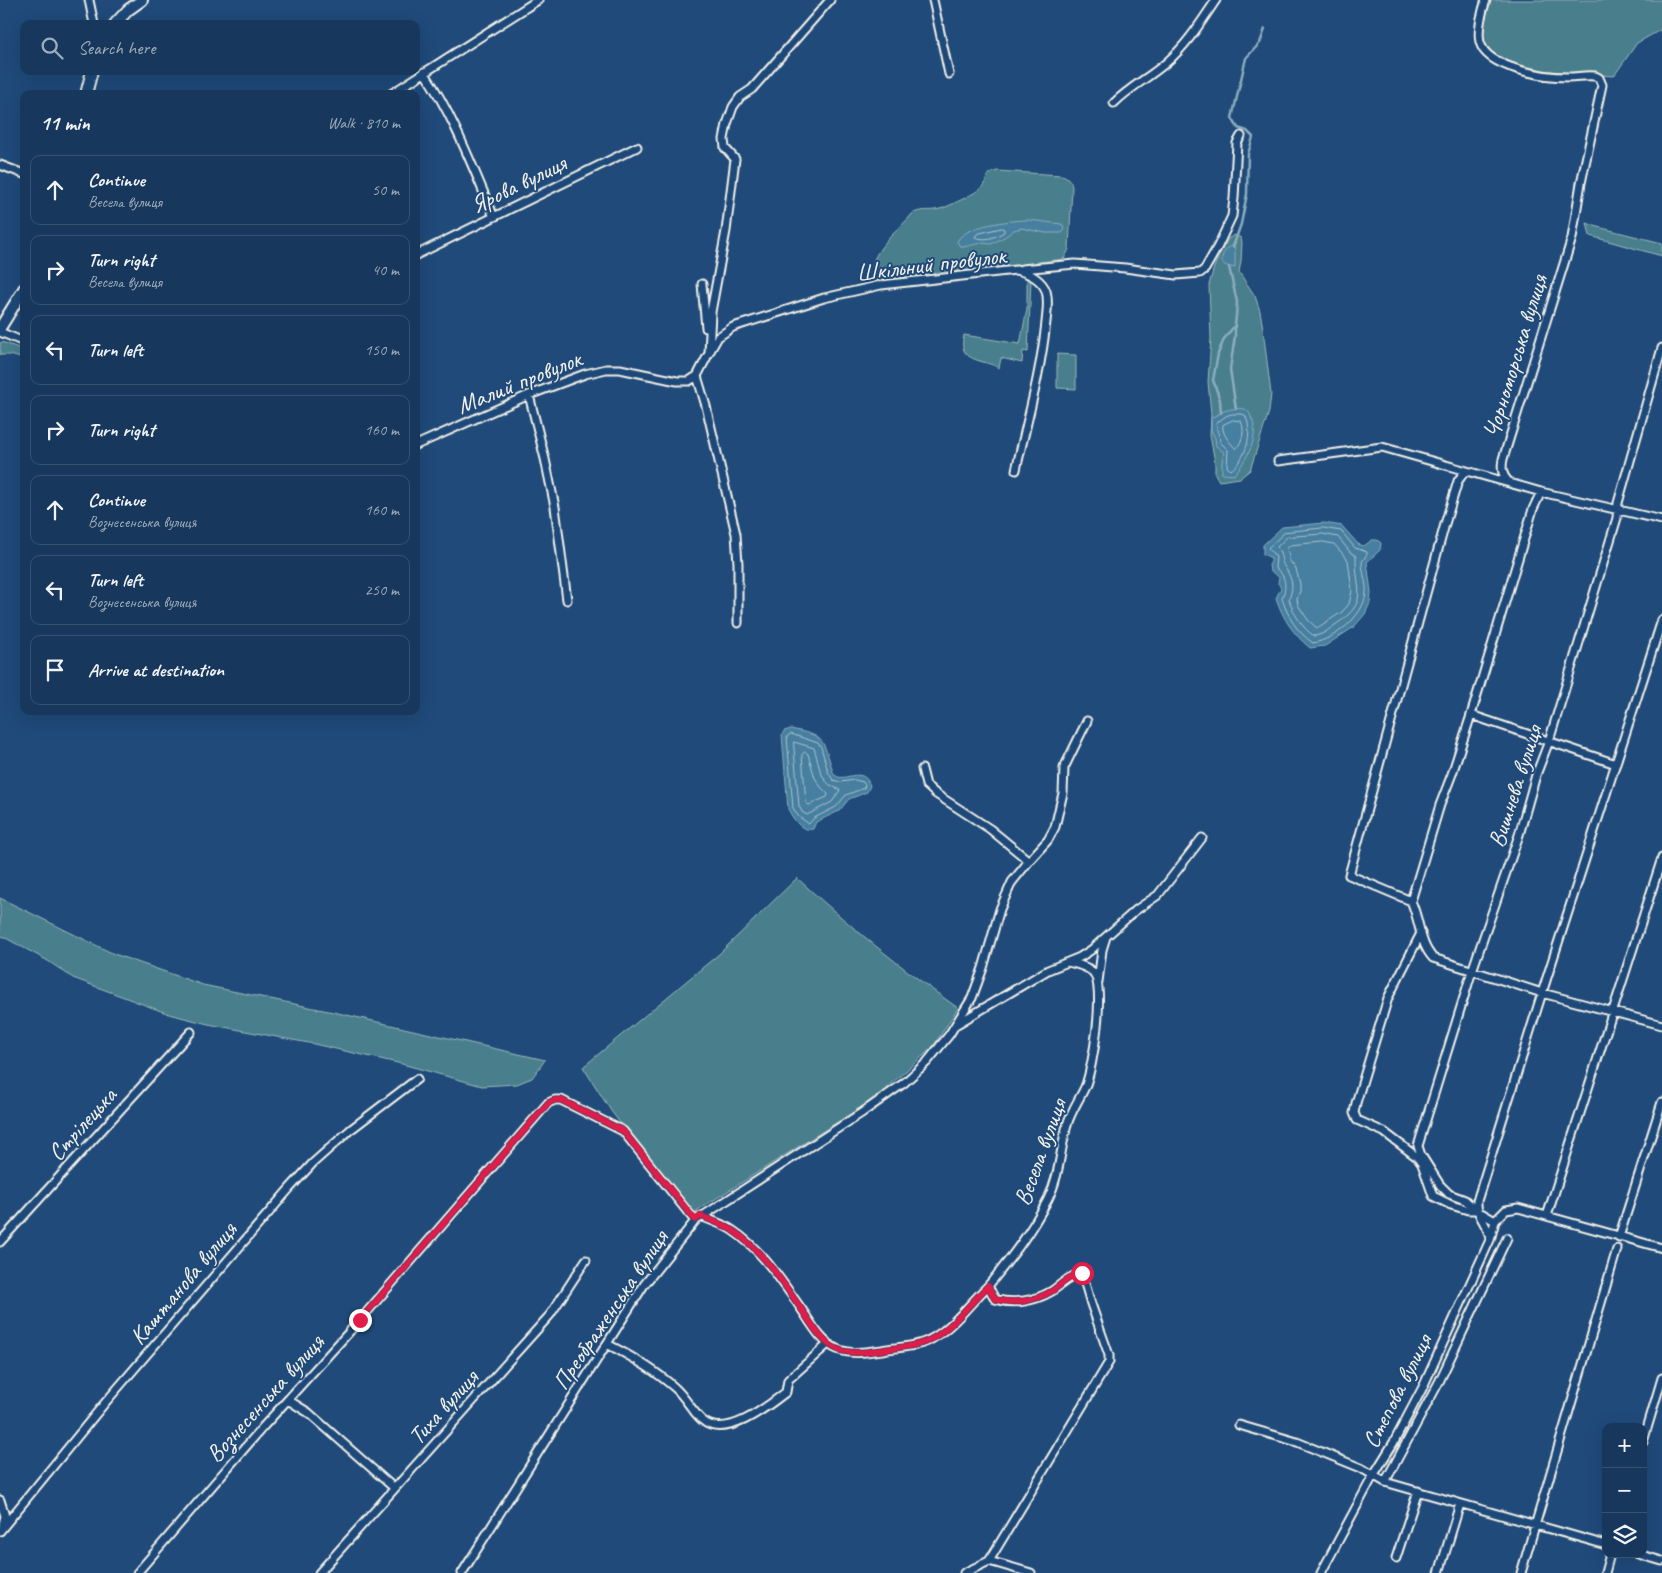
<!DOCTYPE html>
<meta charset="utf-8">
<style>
:root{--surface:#17385c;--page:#203f62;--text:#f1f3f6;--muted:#9eacbb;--line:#365272}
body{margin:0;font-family:Caveat,sans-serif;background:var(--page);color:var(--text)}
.controls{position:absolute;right:15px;bottom:15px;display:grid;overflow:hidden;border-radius:10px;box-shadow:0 5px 20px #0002}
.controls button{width:45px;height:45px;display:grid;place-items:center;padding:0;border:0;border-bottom:1px solid var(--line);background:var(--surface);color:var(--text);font:25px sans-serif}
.stop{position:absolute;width:15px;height:15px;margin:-11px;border:4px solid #e11d48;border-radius:50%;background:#fff}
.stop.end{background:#e11d48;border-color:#fff;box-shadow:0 1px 5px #0008}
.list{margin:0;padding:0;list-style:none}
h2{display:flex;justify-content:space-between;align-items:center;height:65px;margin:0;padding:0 20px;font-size:21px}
h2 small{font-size:16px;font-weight:400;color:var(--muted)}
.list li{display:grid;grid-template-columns:32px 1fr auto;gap:15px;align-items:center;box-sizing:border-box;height:70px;margin:0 10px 10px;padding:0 10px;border:1px solid var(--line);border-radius:10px}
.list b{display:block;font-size:19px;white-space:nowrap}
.list p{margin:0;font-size:16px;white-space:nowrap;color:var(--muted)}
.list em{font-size:16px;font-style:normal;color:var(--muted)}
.icon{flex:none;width:28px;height:28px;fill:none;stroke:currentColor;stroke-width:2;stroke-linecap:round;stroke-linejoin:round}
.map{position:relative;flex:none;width:1662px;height:1573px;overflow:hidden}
.search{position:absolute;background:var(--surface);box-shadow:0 5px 20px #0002;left:20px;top:20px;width:400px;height:55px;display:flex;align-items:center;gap:12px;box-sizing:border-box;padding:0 18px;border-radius:10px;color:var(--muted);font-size:19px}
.panel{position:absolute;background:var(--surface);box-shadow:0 5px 20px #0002;left:20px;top:90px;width:400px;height:625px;border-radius:10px}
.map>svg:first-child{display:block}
</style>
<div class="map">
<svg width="1662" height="1573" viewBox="0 0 1662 1573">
<rect width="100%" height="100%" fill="#1f4a7a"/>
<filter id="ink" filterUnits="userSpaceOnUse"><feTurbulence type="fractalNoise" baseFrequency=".02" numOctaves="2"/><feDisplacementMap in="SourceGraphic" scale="10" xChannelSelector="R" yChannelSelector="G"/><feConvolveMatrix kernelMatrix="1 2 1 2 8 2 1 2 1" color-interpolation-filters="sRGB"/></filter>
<g filter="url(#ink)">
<path fill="#497f8d" stroke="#9eb8ba" d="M1480,0H1662V29L1637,43L1614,76C1580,74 1507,73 1485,45C1474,32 1478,15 1480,0Z
M997,171L1061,175C1067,176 1071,180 1072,187L1069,249L1064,259L916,278L878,281C876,278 873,274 873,270C870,251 901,228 912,214C921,209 926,211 935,210C944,209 956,202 965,198C970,195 981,190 984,184C989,176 984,175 997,171Z
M1587,223L1598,227L1662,243V256L1590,236Z
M1235,235L1241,238L1242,243L1241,261L1239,272L1255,296L1260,311L1263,329L1271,394L1269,412L1250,470L1240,478L1219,481L1215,474V462L1210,436L1211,414L1208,382L1211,338L1209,285L1214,267L1223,247L1229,238Z
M1027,277L1031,280L1028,352L1023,351L1022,363L1001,358L999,368C985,359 956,363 964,335L1020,344L1027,309Z
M2,342L24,350V359L10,355H0V343Z
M1057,354L1076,355V389L1057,388Z
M797,878C848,925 901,968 958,1008L932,1048L874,1099L690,1215L611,1111L583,1067L719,954Z
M0,898L114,954L203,985L338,1013L545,1060L532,1078L517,1084L482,1086L402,1064L314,1044L208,1024L169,1014L73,978L48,961L0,935Z"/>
<path fill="#467fa0" stroke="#8cadbd" d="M1029,220L1061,224L1063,225L1064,231L1062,233H1046L1021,228L1014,230L1006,236L991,244L982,243L963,247L959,245L957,242C963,225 1013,220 1029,220Z
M1232,246L1235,248V268C1232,267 1229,267 1227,266C1216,262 1225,248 1232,246Z
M1232,409C1235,409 1240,408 1244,409C1248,410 1250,414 1251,417C1261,437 1246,460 1234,475L1222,474V462L1224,452L1216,446L1215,438L1211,430V418L1224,411Z
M1324,523L1342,526L1358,544L1364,546L1372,540H1377L1381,543L1380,550L1367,562L1371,592L1370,603L1365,614L1354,627L1325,646L1310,648C1293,634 1283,619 1276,598L1281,588L1278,583L1279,577L1270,571L1269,565L1271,562V558L1263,554V545L1282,527Z
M791,729C822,736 822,736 831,765C832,769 833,774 836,776C845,782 864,765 870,786L867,792L849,799L839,811L816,822L813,829C801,832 793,819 788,809L782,735L784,731Z"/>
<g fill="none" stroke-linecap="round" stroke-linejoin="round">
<path stroke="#aec3cb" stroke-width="1" d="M1002,228L1004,229V232C994,238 985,241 975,237L977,234Z
M1232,414H1242L1245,415C1254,432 1246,459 1231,470L1227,467L1228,450L1220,442C1220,435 1216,430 1216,423L1226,416Z
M1233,420L1241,421C1245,430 1243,441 1236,449C1230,443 1221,433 1223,425Z
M1323,528L1341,531L1355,548L1367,552V554L1362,562C1362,572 1367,583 1366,593C1364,616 1334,640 1313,643C1297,632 1287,616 1282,598C1287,587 1286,575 1275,568L1276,557L1268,548L1285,532Z
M1323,534L1338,537L1350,552L1356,556C1355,591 1371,601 1335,625C1328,630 1323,635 1314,636C1302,628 1293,613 1289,599C1295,585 1291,577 1284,566C1281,562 1282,554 1277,547L1287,537Z
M1323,542L1334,544L1348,560L1352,591L1349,604L1342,612L1317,628L1308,620L1298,605L1297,599L1300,591V584L1296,569L1290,561L1287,548L1291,545Z
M791,734L818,743L821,747L828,772L833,780L840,782L855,780L863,782L865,785L864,788L846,795L836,807L814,818L809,824L798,816L793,808L787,737Z
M794,742L814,748C818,759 819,777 830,785C833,787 837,788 840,790L832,802L807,815L802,812L799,806L794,749Z
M805,752L808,754L815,778L821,787L828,794L827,797L809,805L806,803L802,755Z"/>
<path stroke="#8cadbd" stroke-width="2.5" d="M1233,247L1241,224L1247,194L1248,154L1253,137L1247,131L1238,128L1232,118L1246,58L1260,43L1265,29
M1235,326V336L1230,369L1236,409
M1221,413L1220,400L1213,380L1218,354L1224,339L1235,325L1236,316L1237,302L1229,267"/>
<g stroke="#f4f1e8" stroke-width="11">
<path id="street" d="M89,0L94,24
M933,0L949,74
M1486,0C1482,12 1477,29 1480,42C1486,68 1544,77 1568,77C1577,77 1585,75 1595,76L1599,78L1602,85L1581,183L1572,238L1503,459C1501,469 1502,476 1510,483
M424,72C454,117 473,168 494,217
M391,94L538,0
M1114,103C1130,87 1150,77 1167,62C1187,45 1201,22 1216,0
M0,165L24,174
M416,255L637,147
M1022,269L1075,264L1125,268L1176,275L1200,273L1205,269L1218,246L1232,216L1234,198L1237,143L1241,136
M702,284L706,328
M0,332L24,342
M710,351L718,337L733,327L824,298L881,285L1016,270C1029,273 1041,278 1046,291C1049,301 1047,312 1046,322C1041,372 1027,421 1016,470
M529,395L545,459L555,507L567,600
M416,445L529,395L585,374L606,369H620L677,381H689L697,376
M1278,461L1382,447L1541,492L1662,520
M1465,471L1458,481L1445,524L1349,875L1411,901C1420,920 1419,943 1433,958L1542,993L1662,1025
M738,623V564L736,534L706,406L697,376L709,353L711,312L726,231L735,159L725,148L724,139L727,124L733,107L740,97L752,89L830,0
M1471,715L1616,764
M922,769L926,785L936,794L990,829L1029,861
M1411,901L1440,805L1452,774L1471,715L1533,509L1541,492
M1421,933L1388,998L1356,1103L1354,1113L1357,1120L1384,1132L1417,1157L1422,1164L1433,1196L1451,1205L1468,1210H1476L1495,1221L1506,1210L1518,1208L1662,1248
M1098,982L1102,950L1106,937
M957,1024L1048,970L1080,957L1091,950L1136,910L1158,895L1202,838
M1476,1210L1465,1200L1449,1194L1440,1185L1421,1155L1418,1146L1472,971L1519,835L1536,775L1549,741L1617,518L1618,503L1662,348
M701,1216C712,1221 723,1224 732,1230C761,1249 780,1279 800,1307C810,1321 820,1342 837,1349C851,1355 867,1352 882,1350C898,1347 919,1347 933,1338C955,1325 970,1303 988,1286
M1547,1216L1662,858
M1619,1237L1662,1102
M1490,1240C1489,1224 1476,1218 1477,1201L1542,993L1662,620
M0,1242L191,1032
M607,1344C631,1356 655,1370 675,1388C685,1397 692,1411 702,1420C725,1441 768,1406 786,1392L788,1380L828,1344
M288,1400L309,1413L394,1488
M1239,1425L1297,1442L1361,1468L1385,1482L1606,1545
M1643,1442L1662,1378
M1385,1482L1439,1382L1507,1238
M0,1500L5,1516L3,1524
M0,1531L104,1404L290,1188L313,1163L350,1130L417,1079
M1638,1554L1662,1561
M1396,1558L1418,1491
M989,1561L1031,1573
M137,1573L262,1428L360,1320L548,1103L555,1100H561L623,1131L695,1221
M319,1573L550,1315L586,1260
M462,1573L644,1285L695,1221L863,1112L904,1083L927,1062L949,1035L972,998L983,968L1000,909L1012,882L1029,861L1048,840L1055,827L1063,793L1064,768L1087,721
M964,1573L989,1561L1109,1362V1355L1091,1304L1082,1273C1069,1276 1062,1284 1052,1291C1035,1301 1014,1305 995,1299L988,1286C1011,1258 1032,1231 1048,1199C1060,1175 1060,1150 1067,1125C1071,1111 1079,1100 1085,1087C1093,1069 1106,986 1093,972C1086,966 1077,964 1068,962
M1321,1573L1373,1476L1394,1442L1423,1387L1490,1240L1495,1221
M1439,1573L1460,1504
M1521,1573L1617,1249
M1605,1573L1610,1554"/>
</g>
<g stroke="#f4f1e8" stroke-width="14">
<path id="secondary" d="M115,24L128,10L142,0
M86,94L92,71
M0,328L24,289"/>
</g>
<use href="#street" stroke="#1f4a7a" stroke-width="7"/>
<use href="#secondary" stroke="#1f4a7a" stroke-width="10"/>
</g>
</g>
<g fill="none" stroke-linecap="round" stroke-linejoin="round" filter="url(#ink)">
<path stroke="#e11d48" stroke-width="6" d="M360,1320L548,1103L555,1100H561L623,1131L695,1220L701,1216C712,1221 723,1224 732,1230C762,1250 782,1281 802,1310C811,1323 821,1342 837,1349C851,1355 867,1352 882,1350C898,1347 919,1347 933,1338C955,1325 970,1303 988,1286L995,1299C1013,1305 1035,1301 1052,1291C1062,1284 1069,1276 1082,1273"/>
</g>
<g text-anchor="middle" stroke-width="4" stroke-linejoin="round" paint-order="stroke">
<g font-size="24" fill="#f4f1e8" stroke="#1f4a7a">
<text transform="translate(518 184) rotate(-26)" y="8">Ярова вулиця</text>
<text transform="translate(931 264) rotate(-7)" y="8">Шкільний провулок</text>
<text transform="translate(1515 356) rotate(-73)" y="8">Чорноморська вулиця</text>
<text transform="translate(519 382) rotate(-22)" y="8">Малий провулок</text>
<text transform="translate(1515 786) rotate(-72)" y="8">Вишнева вулиця</text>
<text transform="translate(82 1124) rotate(-48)" y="8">Стрілецька</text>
<text transform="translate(1040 1152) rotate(-70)" y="8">Весела вулиця</text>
<text transform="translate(183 1283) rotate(-50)" y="8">Каштанова вулиця</text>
<text transform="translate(610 1310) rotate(-56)" y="8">Преображенська вулиця</text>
<text transform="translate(1397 1391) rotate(-63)" y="8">Степова вулиця</text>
<text transform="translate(265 1398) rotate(-48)" y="8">Вознесенська вулиця</text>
<text transform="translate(443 1407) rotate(-48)" y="8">Тиха вулиця</text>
</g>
</g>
</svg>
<div class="controls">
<button>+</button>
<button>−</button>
<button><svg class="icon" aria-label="layers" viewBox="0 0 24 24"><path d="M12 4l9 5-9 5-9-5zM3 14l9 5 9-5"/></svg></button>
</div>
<div class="stop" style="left:1082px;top:1273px"></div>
<div class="stop end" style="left:360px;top:1320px"></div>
<div class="search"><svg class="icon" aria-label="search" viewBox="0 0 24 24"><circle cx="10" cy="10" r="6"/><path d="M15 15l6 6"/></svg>Search here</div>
<section class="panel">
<h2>11 min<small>Walk · 810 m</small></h2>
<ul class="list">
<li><svg class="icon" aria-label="ahead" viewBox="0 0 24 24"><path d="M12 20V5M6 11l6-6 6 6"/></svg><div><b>Continue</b><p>Весела вулиця</p></div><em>50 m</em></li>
<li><svg class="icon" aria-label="right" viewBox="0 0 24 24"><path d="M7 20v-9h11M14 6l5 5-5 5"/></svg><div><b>Turn right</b><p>Весела вулиця</p></div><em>40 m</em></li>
<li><svg class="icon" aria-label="left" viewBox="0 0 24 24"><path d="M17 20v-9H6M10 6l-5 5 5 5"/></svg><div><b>Turn left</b></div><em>150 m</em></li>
<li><svg class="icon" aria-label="right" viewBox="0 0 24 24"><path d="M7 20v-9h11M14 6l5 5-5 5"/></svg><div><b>Turn right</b></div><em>160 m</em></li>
<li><svg class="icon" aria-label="ahead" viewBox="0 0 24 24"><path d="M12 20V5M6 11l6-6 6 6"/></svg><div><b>Continue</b><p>Вознесенська вулиця</p></div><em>160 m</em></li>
<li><svg class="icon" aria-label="left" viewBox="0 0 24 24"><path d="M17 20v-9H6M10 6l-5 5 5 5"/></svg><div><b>Turn left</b><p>Вознесенська вулиця</p></div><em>250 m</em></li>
<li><svg class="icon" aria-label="arrive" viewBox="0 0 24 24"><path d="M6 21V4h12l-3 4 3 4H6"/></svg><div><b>Arrive at destination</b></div></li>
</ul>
</section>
</div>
